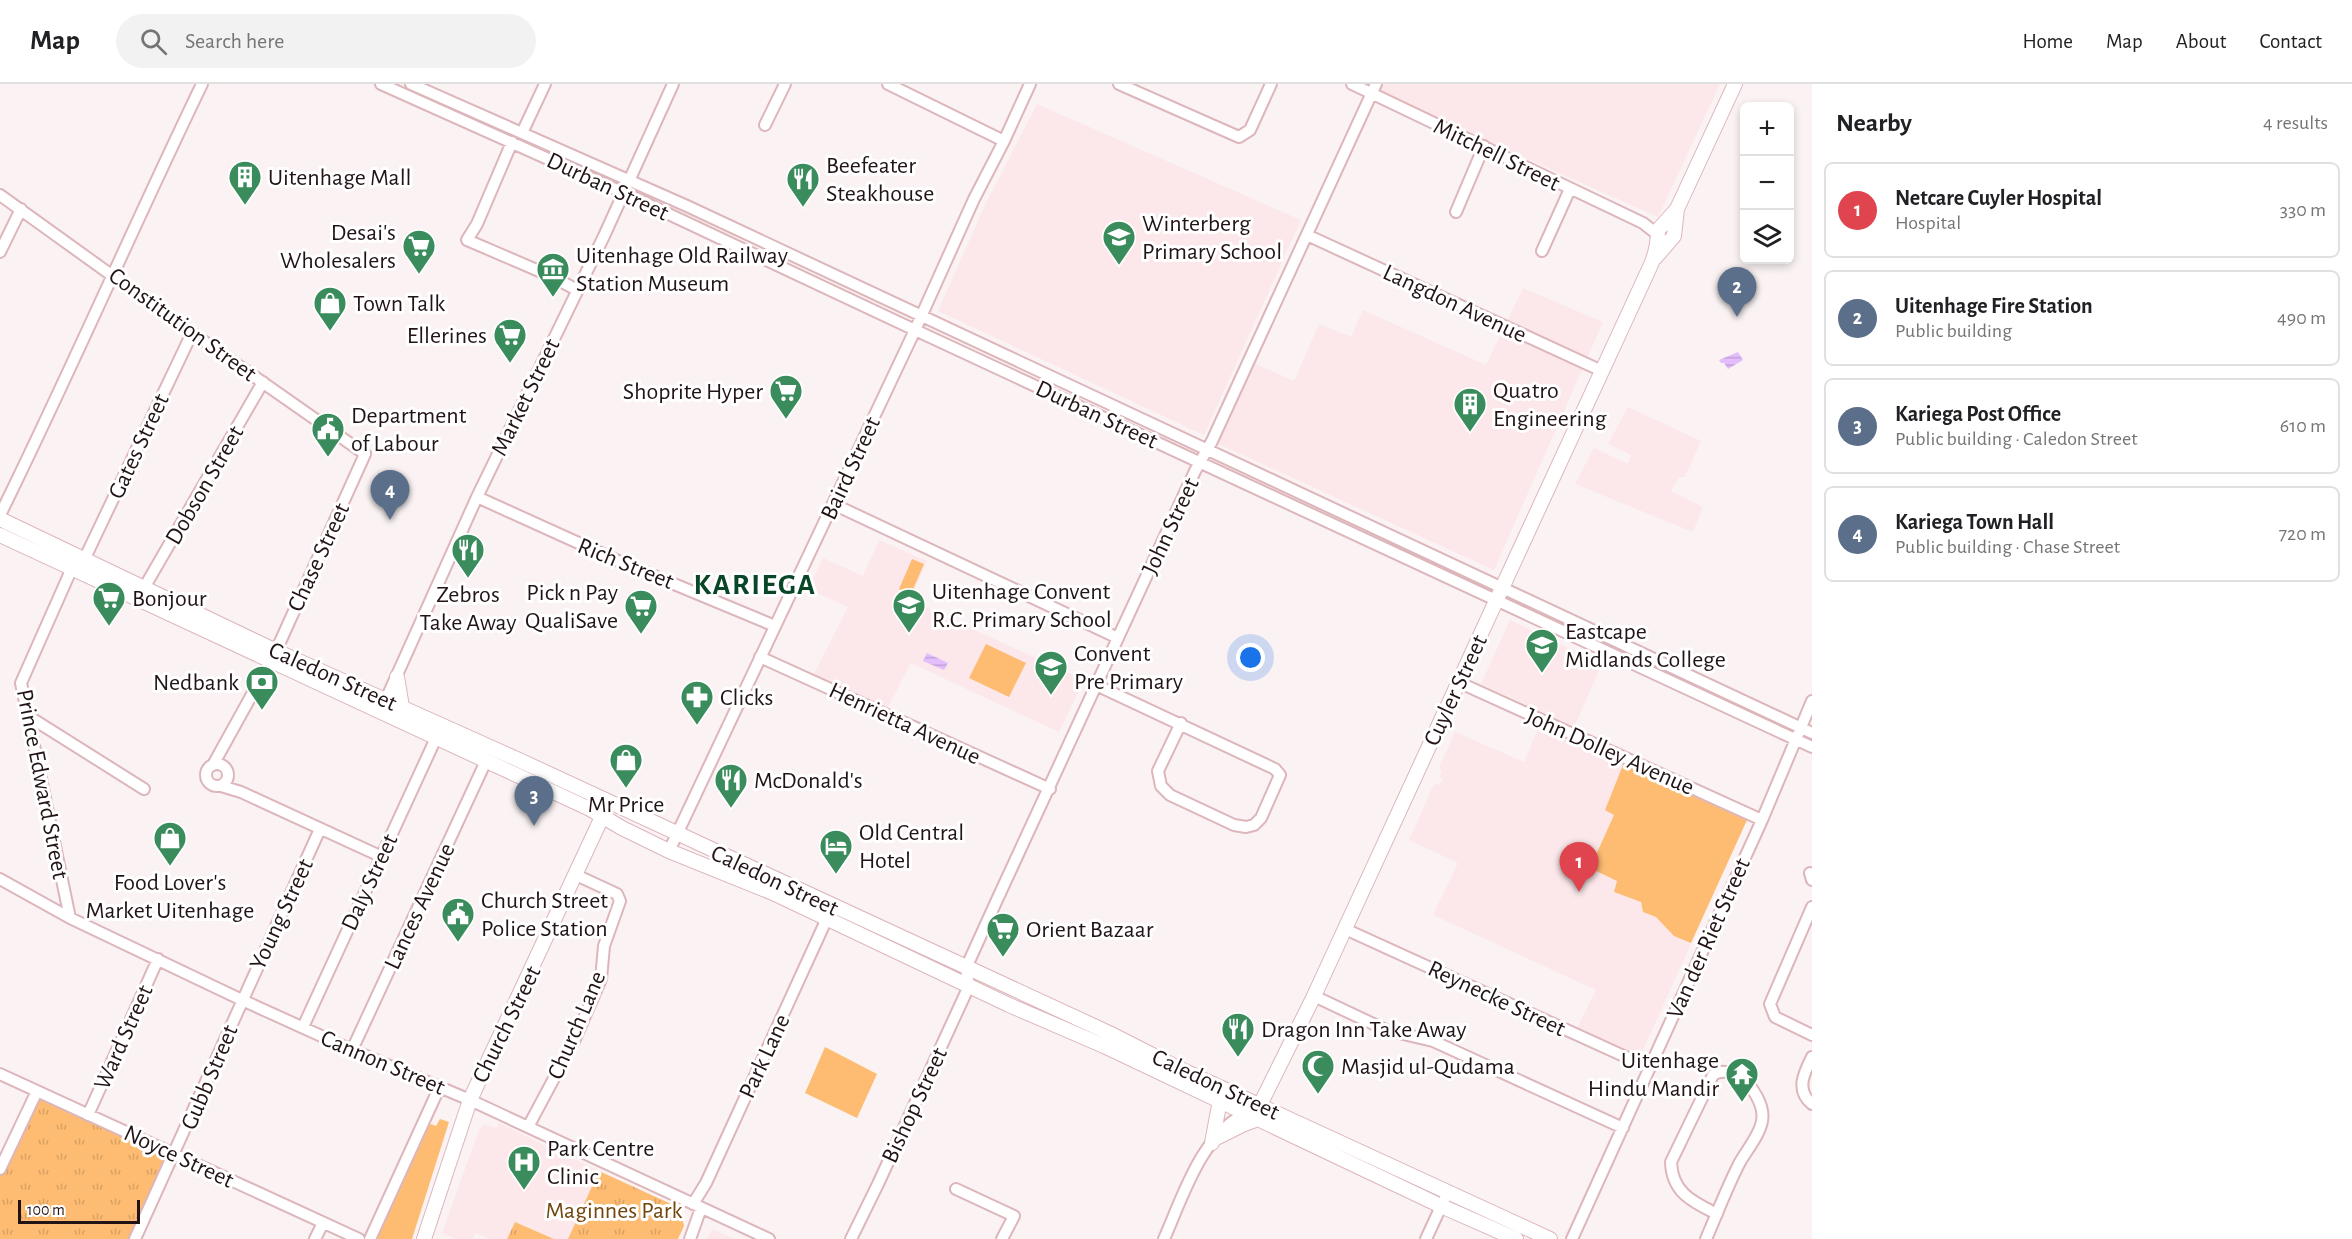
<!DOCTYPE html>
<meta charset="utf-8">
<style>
:root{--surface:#fff;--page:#f2f2f2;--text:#202124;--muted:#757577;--line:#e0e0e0;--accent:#db2777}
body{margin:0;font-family:"Alegreya Sans",sans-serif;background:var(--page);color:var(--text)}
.controls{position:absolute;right:18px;top:18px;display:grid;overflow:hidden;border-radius:9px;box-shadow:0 3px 9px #0003}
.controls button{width:54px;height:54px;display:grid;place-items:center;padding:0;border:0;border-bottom:2px solid var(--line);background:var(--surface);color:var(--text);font:30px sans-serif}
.scale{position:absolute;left:18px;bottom:15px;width:122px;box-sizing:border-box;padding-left:6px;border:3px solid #221416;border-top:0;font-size:16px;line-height:21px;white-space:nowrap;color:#221416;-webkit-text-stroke:4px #fff;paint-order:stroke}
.you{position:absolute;left:1251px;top:574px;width:21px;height:21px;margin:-15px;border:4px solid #fff;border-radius:50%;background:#1a73e8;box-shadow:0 0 0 9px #1a73e833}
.badge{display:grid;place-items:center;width:39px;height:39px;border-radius:50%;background:var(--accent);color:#fff;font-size:20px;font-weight:700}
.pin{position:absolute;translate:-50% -50px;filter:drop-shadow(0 2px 3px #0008)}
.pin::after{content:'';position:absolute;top:32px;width:21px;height:18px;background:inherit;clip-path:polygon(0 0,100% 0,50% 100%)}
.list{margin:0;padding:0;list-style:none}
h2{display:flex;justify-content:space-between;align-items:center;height:78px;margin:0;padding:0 24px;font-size:26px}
h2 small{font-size:20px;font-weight:400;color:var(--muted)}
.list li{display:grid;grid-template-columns:39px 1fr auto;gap:18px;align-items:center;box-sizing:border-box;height:96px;margin:0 12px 12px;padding:0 12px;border:2px solid var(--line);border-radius:9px}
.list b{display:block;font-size:22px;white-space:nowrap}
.list p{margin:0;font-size:20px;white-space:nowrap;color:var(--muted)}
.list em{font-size:20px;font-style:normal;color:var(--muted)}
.icon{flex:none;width:33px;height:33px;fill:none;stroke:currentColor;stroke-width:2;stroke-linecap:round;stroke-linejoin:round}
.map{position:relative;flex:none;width:1812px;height:1155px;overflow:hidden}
header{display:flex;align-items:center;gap:36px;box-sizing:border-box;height:84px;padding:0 30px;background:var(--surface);border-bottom:2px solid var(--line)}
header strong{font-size:28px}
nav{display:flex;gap:33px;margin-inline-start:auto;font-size:21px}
.search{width:420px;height:54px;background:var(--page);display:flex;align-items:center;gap:15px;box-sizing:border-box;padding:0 21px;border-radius:33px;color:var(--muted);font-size:22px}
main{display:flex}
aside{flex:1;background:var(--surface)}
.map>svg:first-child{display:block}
</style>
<header>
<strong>Map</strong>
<div class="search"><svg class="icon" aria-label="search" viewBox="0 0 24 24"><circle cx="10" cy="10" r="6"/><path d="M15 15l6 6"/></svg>Search here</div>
<nav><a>Home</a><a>Map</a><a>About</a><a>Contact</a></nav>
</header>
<main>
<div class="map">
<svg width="1812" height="1155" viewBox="0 0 1812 1155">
<defs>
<pattern id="park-tufts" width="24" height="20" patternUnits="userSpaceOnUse" patternTransform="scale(1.5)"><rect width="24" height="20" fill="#fdbc72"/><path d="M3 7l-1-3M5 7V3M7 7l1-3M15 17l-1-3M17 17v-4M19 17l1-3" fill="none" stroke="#d9a162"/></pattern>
<pattern id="water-rules" width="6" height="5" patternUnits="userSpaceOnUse" patternTransform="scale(1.5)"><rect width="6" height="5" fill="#e3bdfc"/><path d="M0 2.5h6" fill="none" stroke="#c2a2d7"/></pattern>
</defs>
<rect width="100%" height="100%" fill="#faf2f3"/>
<path fill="#fce8ea" d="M1360,0H1720L1658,133Z
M1037,20L1301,136L1204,351L938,227L986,119Z
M1523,204L1603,238L1494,486L1212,357L1249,277L1294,297L1319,240L1351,253L1363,226L1486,281Z
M1628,323L1701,357L1685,393H1679L1671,407L1703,423L1693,448L1575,400L1594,364L1628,380L1631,371L1608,360Z
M879,456L927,477L910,516L1084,596L1059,648L911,579L885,628L811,596L848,523L808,505L823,474L863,492Z
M1510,536L1602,580L1574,643L1481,600Z
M1539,642L1747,736L1638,977L1574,950L1596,906L1433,831L1458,779L1409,756L1434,700L1439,701L1443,695L1439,693L1442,686L1439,684L1455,648L1524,678Z
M499,1039L556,1067L555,1071L560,1073L562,1069L599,1087L568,1155H554L515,1138L507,1155H489L476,1149L472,1155H457L442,1149L479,1046L484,1041L497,1044Z
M712,1145L717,1147L734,1155H707Z"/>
<path fill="#fdbc72" d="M912,475L924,480L911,510L899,505Z
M986,560L1026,579L1009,613L969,594Z
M1623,681L1747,736L1691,859L1674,852L1656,833L1643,828L1641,818L1614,808L1617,797L1590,784L1614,731L1605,726Z
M825,963L877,990L857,1034L805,1009Z
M440,1035L449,1038L412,1155H374L425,1046L431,1040L436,1042Z"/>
<path fill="url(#park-tufts)" d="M37,1007L175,1070L135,1155H0V1085Z
M599,1087L680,1124L684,1142L678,1155H568Z
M515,1138L554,1155H507Z"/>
<path fill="url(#water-rules)" d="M1738,268L1743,276L1728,285L1724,279H1721L1719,276Z
M927,569L948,579L944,586L923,577Z"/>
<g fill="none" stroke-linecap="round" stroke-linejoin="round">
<g stroke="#ddb6bb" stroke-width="14">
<path id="minor" d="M381,0L624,109L915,246L1812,663
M411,0L687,122L1812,649
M888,0L1004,57
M1119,0L1239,53L1250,46L1271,0
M1352,0L1643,139L1657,150
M765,41L785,0
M522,49L545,0
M512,58L477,140L467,156L553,193L577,206
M0,111L192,249L365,370L276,567L213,681
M1456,128L1484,62
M1307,151L1602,287
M1542,167L1570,105
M0,168L21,125
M477,413L616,476L775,542
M833,420L1118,554
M0,431C70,289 133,143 202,0
M144,504L263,298
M760,573L1050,705
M1458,598L1762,736
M1096,601L1275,685L1280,691L1261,734L1254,741L1246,743L1234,741L1170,711L1161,702L1158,687L1181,639
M383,622L477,413L604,152L673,0
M28,632L144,705
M206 691a11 11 0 1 1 22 0a11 11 0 1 1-22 0Z
M221,702L241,708L380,772
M669,767L915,246L974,115L1004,57L1030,0
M1810,789L1812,796
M0,795L70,834L242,916L352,966L470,1016L769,1155
M1812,823L1770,920L1775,933L1812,951
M70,834L21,599L72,484L84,476L192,249
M1345,845L1650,984
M1314,912L1386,946L1433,957L1623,1044
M303,943L436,654
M352,966L486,677
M1812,973C1804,989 1795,1006 1812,1020
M0,990L359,1155
M88,1031L158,875
M528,1043L575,955L601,895L604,862L620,817L617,810L576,791
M0,1085L37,1007
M956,1105L1014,1132L1002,1155
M693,1120L706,1099L829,830
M135,1155L320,745
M315,1155L323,1139
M370,1155L440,1002
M690,1155L701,1124
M851,1155L878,1100L969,902L966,884L996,818L1195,387L1212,357L1376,0
M1164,1155C1183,1112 1202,1049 1247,1029
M1426,1155L1444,1116
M1572,1155L1762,736L1812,617
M1706,1155C1717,1130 1727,1103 1740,1078C1747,1066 1760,1050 1762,1037C1765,1022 1752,1000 1739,993C1731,988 1722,985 1713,991L1671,1078C1672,1109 1693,1118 1717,1130"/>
</g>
<g stroke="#ddb6bb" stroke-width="16">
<path id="major" d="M1655,174L1674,152L1677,125L1735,0
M0,435L276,567L519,676L1109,949L1176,983L1550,1155
M0,451L590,725L622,744L669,767L773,809L1009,921L1104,962L1441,1122L1516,1155
M397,593L402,623
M1254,1025L1260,1021L1314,912L1649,185C1655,173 1658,159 1658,146L1677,125
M1214,1055L1242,1041L1258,1035
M1212,1059L1220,1016
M424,1155L470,1016L602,733V724"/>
</g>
<use href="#minor" stroke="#fff" stroke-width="10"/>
<use href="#major" stroke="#fff" stroke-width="14"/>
</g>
<defs>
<g id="building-pin" transform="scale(1.725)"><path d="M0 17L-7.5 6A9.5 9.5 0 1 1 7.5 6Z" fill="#3a8c5d" stroke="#fff"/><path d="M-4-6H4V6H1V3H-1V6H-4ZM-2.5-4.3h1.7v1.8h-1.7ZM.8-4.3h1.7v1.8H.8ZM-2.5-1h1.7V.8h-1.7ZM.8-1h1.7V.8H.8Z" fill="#fff"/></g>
<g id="restaurant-pin" transform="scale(1.725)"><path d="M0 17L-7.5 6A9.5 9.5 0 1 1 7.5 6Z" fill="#3a8c5d" stroke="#fff"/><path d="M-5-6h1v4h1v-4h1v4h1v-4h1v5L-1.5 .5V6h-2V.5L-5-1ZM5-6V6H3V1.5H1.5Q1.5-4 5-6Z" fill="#fff"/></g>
<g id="school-pin" transform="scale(1.725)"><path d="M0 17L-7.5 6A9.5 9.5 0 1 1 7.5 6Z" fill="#3a8c5d" stroke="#fff"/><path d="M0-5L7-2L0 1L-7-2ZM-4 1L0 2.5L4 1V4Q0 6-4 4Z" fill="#fff"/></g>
<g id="supermarket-pin" transform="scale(1.725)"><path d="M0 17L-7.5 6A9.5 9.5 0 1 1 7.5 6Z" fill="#3a8c5d" stroke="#fff"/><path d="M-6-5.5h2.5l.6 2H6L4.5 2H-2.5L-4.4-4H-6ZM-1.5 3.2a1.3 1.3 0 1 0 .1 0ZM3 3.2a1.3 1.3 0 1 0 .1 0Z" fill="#fff"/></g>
<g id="museum-pin" transform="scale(1.725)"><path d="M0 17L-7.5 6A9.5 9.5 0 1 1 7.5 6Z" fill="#3a8c5d" stroke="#fff"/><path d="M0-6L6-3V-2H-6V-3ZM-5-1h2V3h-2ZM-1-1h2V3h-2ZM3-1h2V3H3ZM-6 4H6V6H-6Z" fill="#fff"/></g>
<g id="shop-pin" transform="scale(1.725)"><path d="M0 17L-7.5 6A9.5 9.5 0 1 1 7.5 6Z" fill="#3a8c5d" stroke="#fff"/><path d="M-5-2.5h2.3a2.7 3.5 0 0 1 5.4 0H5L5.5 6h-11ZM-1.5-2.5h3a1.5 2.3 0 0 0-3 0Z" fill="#fff"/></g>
<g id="civic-pin" transform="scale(1.725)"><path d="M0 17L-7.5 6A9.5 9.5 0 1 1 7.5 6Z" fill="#3a8c5d" stroke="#fff"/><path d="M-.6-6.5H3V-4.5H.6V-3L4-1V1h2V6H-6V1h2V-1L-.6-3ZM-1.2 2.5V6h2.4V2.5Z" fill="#fff"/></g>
<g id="university-pin" transform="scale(1.725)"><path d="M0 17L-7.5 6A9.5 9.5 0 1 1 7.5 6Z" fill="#3a8c5d" stroke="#fff"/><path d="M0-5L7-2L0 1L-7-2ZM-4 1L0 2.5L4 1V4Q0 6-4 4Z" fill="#fff"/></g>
<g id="bank-pin" transform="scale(1.725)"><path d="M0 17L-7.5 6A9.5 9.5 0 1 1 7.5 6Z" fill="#3a8c5d" stroke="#fff"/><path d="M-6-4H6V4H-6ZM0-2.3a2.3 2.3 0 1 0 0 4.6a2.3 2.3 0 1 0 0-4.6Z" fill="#fff"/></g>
<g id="pharmacy-pin" transform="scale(1.725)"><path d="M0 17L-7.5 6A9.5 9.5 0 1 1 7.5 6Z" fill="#3a8c5d" stroke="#fff"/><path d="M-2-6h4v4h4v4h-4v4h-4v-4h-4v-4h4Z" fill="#fff"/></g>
<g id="hotel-pin" transform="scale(1.725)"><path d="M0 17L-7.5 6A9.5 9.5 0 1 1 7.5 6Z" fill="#3a8c5d" stroke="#fff"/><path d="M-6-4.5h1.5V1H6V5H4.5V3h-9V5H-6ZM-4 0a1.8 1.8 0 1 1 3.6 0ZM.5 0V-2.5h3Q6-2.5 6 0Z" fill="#fff"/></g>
<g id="mosque-pin" transform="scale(1.725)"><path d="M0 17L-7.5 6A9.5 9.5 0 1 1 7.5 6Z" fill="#3a8c5d" stroke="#fff"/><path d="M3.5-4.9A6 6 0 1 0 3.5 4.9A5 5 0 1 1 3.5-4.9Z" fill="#fff"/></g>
<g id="temple-pin" transform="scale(1.725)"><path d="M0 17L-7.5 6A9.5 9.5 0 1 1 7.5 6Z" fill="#3a8c5d" stroke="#fff"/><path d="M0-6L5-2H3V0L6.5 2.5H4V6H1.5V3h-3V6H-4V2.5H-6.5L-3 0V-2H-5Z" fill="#fff"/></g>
<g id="hospital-pin" transform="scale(1.725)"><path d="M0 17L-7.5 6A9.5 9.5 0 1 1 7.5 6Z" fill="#3a8c5d" stroke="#fff"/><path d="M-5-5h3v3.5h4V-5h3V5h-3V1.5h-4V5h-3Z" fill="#fff"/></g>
</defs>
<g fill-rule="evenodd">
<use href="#building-pin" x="245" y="93"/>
<use href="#restaurant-pin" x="803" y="95"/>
<use href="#school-pin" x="1119" y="153"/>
<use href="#supermarket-pin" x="419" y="162"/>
<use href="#museum-pin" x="553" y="185"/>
<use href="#shop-pin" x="330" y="219"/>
<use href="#supermarket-pin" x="510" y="251"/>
<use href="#supermarket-pin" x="786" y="307"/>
<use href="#building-pin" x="1470" y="320"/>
<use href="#civic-pin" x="328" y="345"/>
<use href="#restaurant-pin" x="468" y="466"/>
<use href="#supermarket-pin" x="109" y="514"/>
<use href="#school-pin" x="909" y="521"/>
<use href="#supermarket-pin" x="641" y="522"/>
<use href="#university-pin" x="1542" y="561"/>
<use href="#school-pin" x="1051" y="583"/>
<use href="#bank-pin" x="262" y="598"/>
<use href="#pharmacy-pin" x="697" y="613"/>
<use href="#shop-pin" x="626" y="676"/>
<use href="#restaurant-pin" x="731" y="696"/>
<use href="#shop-pin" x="170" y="754"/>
<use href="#hotel-pin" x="836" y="762"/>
<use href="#civic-pin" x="458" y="830"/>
<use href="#supermarket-pin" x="1003" y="845"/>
<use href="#restaurant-pin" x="1238" y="945"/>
<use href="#mosque-pin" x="1318" y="982"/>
<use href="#temple-pin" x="1742" y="990"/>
<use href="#hospital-pin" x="524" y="1078"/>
</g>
<g text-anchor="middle" stroke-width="6" stroke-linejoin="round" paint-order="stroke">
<g font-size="24" fill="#221416" stroke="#fff">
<text transform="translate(1497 70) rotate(26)" y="8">Mitchell Street</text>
<text transform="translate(608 102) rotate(25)" y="8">Durban Street</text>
<text transform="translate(1455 219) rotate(25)" y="8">Langdon Avenue</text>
<text transform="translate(183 240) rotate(36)" y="8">Constitution Street</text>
<text transform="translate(525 313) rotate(-64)" y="8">Market Street</text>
<text transform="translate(1097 330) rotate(25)" y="8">Durban Street</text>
<text transform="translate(138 362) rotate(-65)" y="8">Gates Street</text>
<text transform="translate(850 384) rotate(-65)" y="8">Baird Street</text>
<text transform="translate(204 401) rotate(-60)" y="8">Dobson Street</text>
<text transform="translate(1170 442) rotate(-65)" y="8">John Street</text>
<text transform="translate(318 473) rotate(-65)" y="8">Chase Street</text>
<text transform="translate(626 479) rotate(22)" y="8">Rich Street</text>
<text transform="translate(333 592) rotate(24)" y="8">Caledon Street</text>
<text transform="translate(1455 606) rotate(-65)" y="8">Cuyler Street</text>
<text transform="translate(905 639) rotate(25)" y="8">Henrietta Avenue</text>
<text transform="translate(1610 667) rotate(24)" y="8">John Dolley Avenue</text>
<text transform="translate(43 700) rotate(79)" y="8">Prince Edward Street</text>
<text transform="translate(775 796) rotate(25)" y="8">Caledon Street</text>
<text transform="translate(369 798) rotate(-65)" y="8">Daly Street</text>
<text transform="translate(419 822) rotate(-65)" y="8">Lances Avenue</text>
<text transform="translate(281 830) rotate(-65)" y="8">Young Street</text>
<text transform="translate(1708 854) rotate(-66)" y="8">Van der Riet Street</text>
<text transform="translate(1497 914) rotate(25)" y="8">Reynecke Street</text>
<text transform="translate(506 940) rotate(-64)" y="8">Church Street</text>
<text transform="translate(576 941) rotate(-67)" y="8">Church Lane</text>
<text transform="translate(123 953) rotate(-66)" y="8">Ward Street</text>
<text transform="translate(764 972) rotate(-65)" y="8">Park Lane</text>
<text transform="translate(383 978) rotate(23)" y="8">Cannon Street</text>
<text transform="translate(209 993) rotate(-67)" y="8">Gubb Street</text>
<text transform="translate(1216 1000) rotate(25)" y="8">Caledon Street</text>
<text transform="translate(914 1021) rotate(-65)" y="8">Bishop Street</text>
<text transform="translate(179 1072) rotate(25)" y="8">Noyce Street</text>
</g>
<g font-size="24" fill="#221416" stroke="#fff" text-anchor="start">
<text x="826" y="89">Beefeater<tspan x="826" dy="28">Steakhouse</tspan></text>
<text x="268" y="101">Uitenhage Mall</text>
<text x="1142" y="147">Winterberg<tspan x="1142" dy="28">Primary School</tspan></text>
<text x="396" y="156" text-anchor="end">Desai's<tspan x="396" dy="28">Wholesalers</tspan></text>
<text x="576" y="179">Uitenhage Old Railway<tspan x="576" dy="28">Station Museum</tspan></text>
<text x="353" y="227">Town Talk</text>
<text x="487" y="259" text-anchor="end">Ellerines</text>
<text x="1493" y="314">Quatro<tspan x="1493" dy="28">Engineering</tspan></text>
<text x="763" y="315" text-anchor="end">Shoprite Hyper</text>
<text x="351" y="339">Department<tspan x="351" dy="28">of Labour</tspan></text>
<text x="932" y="515">Uitenhage Convent<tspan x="932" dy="28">R.C. Primary School</tspan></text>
<text x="618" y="516" text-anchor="end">Pick n Pay<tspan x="618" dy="28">QualiSave</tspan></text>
<text x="468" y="518" text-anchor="middle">Zebros<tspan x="468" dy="28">Take Away</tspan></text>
<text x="132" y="522">Bonjour</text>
<text x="1565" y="555">Eastcape<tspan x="1565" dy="28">Midlands College</tspan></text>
<text x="1074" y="577">Convent<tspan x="1074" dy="28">Pre Primary</tspan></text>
<text x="239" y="606" text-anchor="end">Nedbank</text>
<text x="720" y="621">Clicks</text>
<text x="754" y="704">McDonald's</text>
<text x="626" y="728" text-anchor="middle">Mr Price</text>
<text x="859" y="756">Old Central<tspan x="859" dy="28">Hotel</tspan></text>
<text x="170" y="806" text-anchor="middle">Food Lover's<tspan x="170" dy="28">Market Uitenhage</tspan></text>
<text x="481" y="824">Church Street<tspan x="481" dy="28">Police Station</tspan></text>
<text x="1026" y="853">Orient Bazaar</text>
<text x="1261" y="953">Dragon Inn Take Away</text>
<text x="1719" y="984" text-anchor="end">Uitenhage<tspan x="1719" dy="28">Hindu Mandir</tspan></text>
<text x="1341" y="990">Masjid ul-Qudama</text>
<text x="547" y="1072">Park Centre<tspan x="547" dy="28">Clinic</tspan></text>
</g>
<g font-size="24" fill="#71460c" stroke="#fff">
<text x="614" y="1134">Maginnes Park</text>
</g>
<g font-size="30" font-weight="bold" letter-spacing="1.5" fill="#084627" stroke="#fff">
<text x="755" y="510">KARIEGA</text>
</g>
</g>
</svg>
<div class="controls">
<button>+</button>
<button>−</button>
<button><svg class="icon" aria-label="layers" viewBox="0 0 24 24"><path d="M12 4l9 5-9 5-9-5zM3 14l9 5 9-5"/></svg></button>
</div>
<div class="scale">100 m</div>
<div class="you"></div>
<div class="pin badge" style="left:1579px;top:808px;background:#e0444e">1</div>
<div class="pin badge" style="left:1737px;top:233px;background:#5c6f8a">2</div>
<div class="pin badge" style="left:534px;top:742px;background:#5c6f8a">3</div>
<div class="pin badge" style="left:390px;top:436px;background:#5c6f8a">4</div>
</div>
<aside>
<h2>Nearby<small>4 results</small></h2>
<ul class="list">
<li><span class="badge" style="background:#e0444e">1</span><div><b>Netcare Cuyler Hospital</b><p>Hospital</p></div><em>330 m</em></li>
<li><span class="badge" style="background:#5c6f8a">2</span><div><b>Uitenhage Fire Station</b><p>Public building</p></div><em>490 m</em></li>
<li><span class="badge" style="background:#5c6f8a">3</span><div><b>Kariega Post Office</b><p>Public building · Caledon Street</p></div><em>610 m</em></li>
<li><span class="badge" style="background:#5c6f8a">4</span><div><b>Kariega Town Hall</b><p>Public building · Chase Street</p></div><em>720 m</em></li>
</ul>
</aside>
</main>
